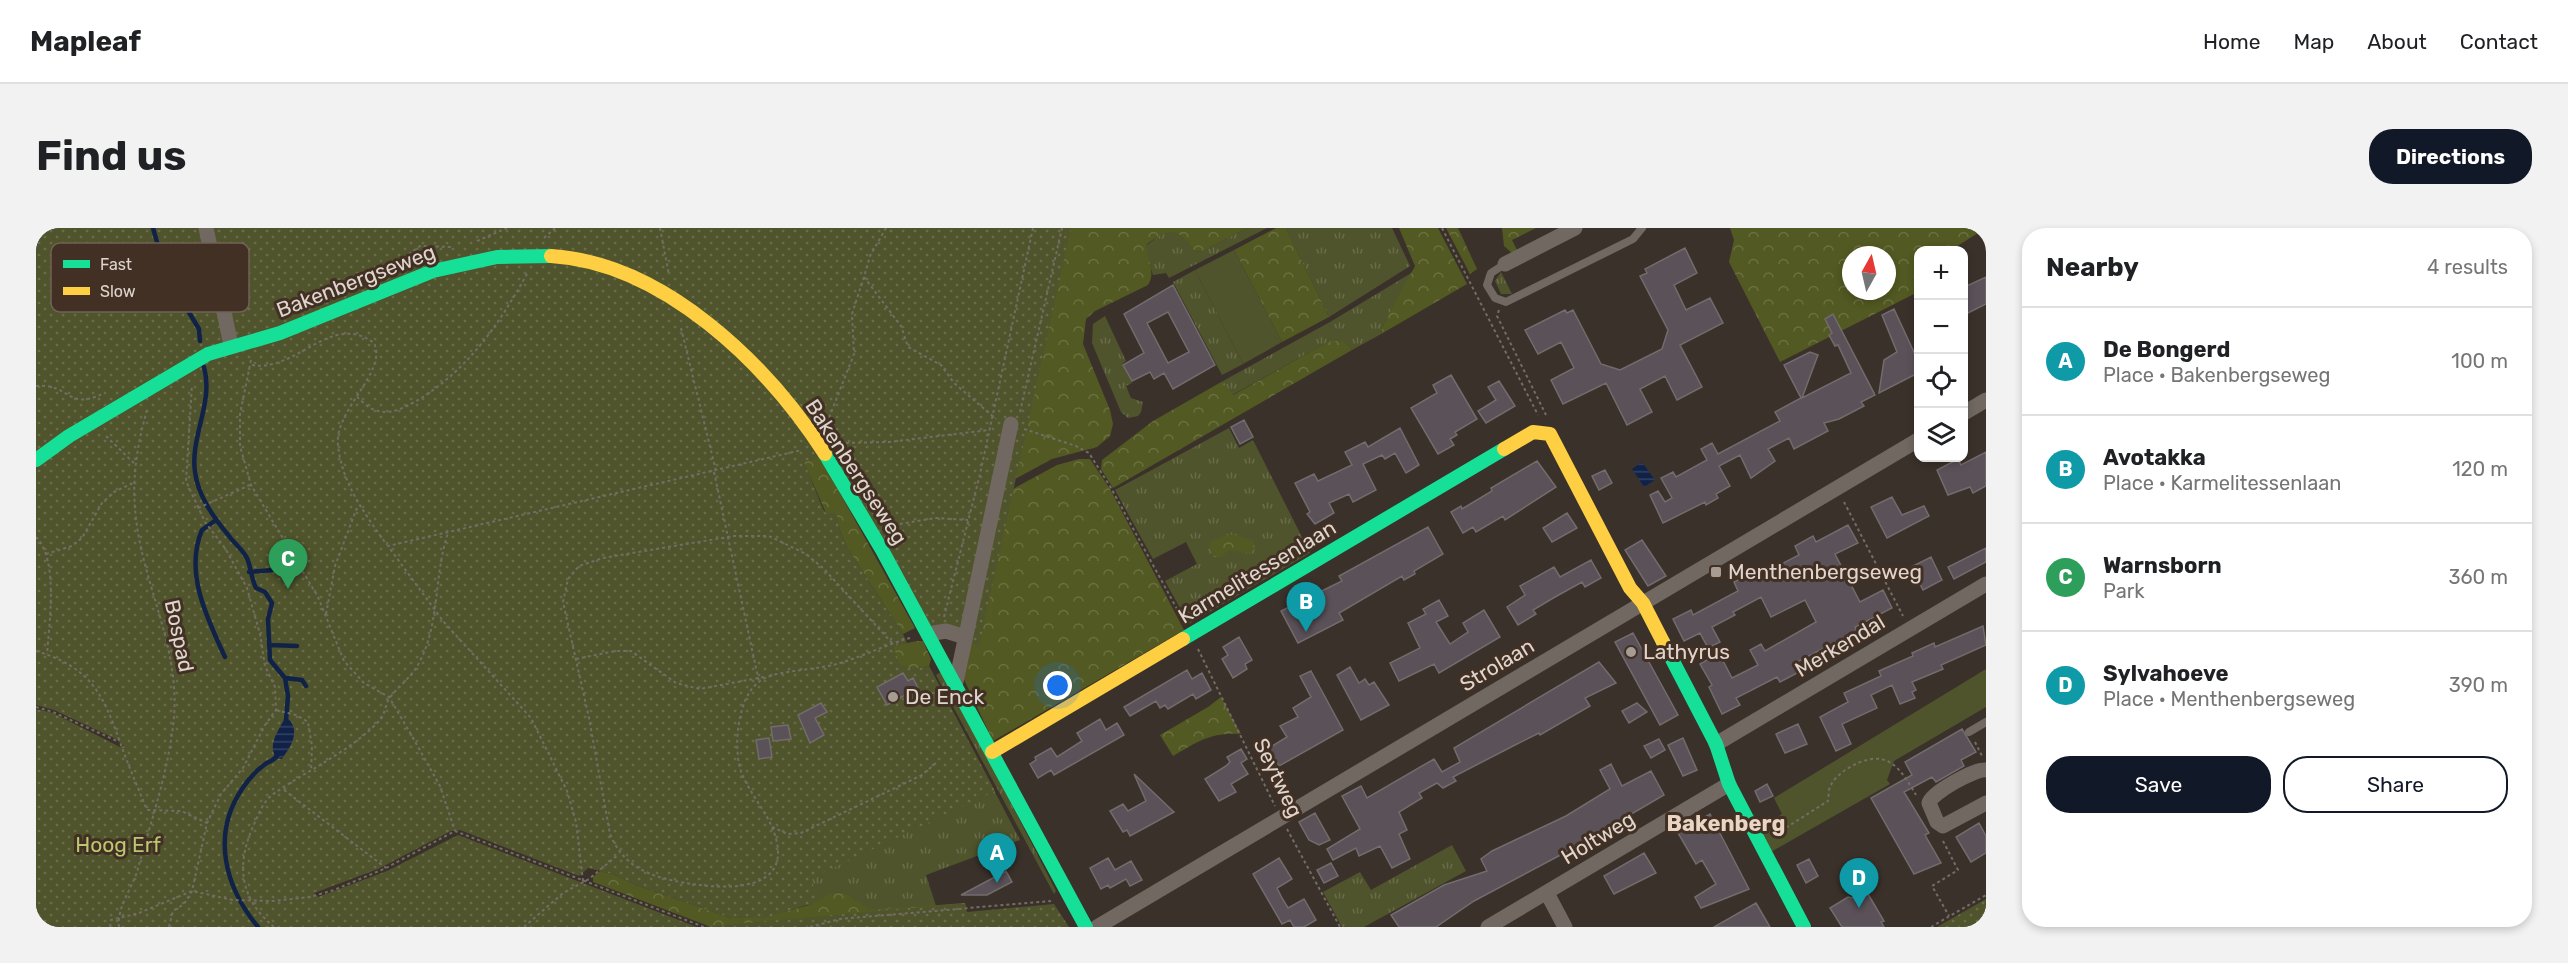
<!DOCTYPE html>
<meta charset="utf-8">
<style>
:root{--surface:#fff;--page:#f2f2f2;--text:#202124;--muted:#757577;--line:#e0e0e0;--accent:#111827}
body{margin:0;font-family:Rubik,sans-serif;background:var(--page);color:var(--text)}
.controls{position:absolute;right:18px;top:18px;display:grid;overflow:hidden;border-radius:12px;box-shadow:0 3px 9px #0003}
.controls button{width:54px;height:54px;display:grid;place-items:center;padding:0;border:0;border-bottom:2px solid var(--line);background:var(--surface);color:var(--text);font:30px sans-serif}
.compass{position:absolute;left:1806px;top:18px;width:54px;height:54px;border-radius:50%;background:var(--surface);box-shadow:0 3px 9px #0003;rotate:8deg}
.you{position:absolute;left:1022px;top:458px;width:21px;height:21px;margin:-15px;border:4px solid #fff;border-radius:50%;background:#1a73e8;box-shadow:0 0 0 9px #1a73e833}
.badge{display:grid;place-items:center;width:39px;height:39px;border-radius:50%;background:var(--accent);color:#fff;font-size:20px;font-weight:700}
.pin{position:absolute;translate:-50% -50px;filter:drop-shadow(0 2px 3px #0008)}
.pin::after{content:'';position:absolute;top:32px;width:21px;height:18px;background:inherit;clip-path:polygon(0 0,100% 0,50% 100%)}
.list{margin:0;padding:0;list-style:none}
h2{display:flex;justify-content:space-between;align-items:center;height:78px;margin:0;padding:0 24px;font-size:26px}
h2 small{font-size:20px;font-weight:400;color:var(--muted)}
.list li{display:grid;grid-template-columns:39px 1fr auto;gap:18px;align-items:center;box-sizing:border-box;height:108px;padding:0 24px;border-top:2px solid var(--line)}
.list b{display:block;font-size:22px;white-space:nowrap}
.list p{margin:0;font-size:20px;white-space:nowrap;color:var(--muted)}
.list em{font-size:20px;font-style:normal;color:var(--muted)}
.actions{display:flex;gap:12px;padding:18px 24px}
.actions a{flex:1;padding:14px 0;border:2px solid var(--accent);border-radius:24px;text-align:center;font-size:21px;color:var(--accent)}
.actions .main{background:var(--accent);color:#fff}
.icon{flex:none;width:33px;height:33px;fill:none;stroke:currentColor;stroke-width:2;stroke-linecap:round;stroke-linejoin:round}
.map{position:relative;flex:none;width:1950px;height:699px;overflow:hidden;border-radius:24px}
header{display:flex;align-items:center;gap:36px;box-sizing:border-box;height:84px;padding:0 30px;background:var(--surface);border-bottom:2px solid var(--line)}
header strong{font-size:28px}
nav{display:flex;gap:33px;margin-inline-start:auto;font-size:21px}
.intro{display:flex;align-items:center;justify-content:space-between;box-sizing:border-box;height:144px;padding:0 36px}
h1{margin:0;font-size:42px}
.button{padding:15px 27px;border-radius:24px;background:var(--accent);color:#fff;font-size:21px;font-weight:700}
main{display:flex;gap:36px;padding:0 36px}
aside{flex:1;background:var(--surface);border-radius:24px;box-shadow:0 3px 9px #0003}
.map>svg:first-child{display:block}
</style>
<header>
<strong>Mapleaf</strong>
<nav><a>Home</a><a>Map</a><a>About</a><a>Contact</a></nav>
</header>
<div class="intro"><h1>Find us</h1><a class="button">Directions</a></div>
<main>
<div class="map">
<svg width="1950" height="699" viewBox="0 0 1950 699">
<defs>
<pattern id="grass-tufts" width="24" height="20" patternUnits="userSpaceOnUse" patternTransform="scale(1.5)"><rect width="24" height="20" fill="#50542c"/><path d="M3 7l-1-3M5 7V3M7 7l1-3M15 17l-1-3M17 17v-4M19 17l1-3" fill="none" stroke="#696c49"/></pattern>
<pattern id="forest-crowns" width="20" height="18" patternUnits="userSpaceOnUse" patternTransform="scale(1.5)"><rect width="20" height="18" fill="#535922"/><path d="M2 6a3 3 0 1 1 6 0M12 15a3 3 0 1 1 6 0" fill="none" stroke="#6b7041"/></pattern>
<pattern id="park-dots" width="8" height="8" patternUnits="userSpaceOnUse" patternTransform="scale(1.5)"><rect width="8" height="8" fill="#50542c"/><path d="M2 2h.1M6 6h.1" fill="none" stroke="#696c49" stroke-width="1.8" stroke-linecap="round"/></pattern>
<pattern id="water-rules" width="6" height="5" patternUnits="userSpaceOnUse" patternTransform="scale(1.5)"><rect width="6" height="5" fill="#112249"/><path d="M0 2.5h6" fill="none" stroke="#334162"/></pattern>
</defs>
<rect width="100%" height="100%" fill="#3a312a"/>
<path fill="url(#grass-tufts)" d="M1211,0H1231L1133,50L1130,45L1117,47L1110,25L1111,17C1131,0 1143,0 1157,22L1165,24Z
M1250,0H1356L1374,38L1293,89Z
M1159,42L1207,136L1186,147L1137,54Z
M1377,44L1348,95L1345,106L1316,122L1309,114H1292L1196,167L1187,153L1294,94Z
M1465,44L1476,66H1465L1459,53Z
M1069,88L1090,133L1086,136L1096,155L1090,158L1095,170L1107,174L1105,184L1102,188L1092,190L1085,184L1056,115L1057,96Z
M1193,200L1203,220L1217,212L1274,325L1153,396L1129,353L1161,336L1150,314L1117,331L1079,262Z
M893,438L984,612L890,647L900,678L833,683L808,664L797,665L773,677L564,643L576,632L876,441Z
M907,443L1020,663L1018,666L900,447Z
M1416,617L1430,643L1328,699H1306L1287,664L1324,644L1335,662Z"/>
<path fill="url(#forest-crowns)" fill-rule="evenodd" d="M1028,0H1211L1165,24L1157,22C1143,0 1132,0 1111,16C1109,32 1121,43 1112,57L1059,83L1050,91L1047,116L1074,182L1077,196L1074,208L1061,219L1016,231L966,258Z
M1240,0H1250L1293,89L1246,114L1198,22Z
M1363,0H1402L1431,56L1345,106L1348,95L1379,38Z
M1410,0H1422L1441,41L1434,46Z
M1466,0H1500L1476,12L1481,22L1476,25L1468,18Z
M1694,0H1950L1915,22H1882V64L1744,134L1693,34L1698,12ZM1815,27H1851V63H1815Z
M1302,113L1309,114L1316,122L1077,260L1065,241L1066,232L1117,193L1187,153L1197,167L1292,114Z
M780,222L879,400L867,406L812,321L805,306L800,286L790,285L768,235L756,227Z
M1043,231H1054L1074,261L1148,402L957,513L924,443L966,267L1021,237Z
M1194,306L1217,312L1219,320L1215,325C1203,326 1196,316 1186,329H1178L1173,319L1175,313Z
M881,413H887L895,431L893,438L876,441L864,437L856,418Z
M1185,469L1205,506C1175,504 1163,513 1137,528L1124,507L1172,479Z
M564,643L577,646L600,657L695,690L733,688L773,677L796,665L808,664L833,682L929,675L930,680L675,699L557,654V649Z"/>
<path fill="url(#park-dots)" d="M0,0H1035L943,418L894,397L795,227L768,234L787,281L790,285H800L805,306L812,321L867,406L871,415L857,418L864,436L876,441L893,438L959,563L776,650L780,674L733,689L695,690L600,657L577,646L552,640L543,648L424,602L415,603L342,641L278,665L282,669L351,643L422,607L661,699H0V481L17,485L84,519L88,518L80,511L18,482L0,477Z
M1950,671V699H1901Z
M929,675L931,684L1018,676L1033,699H666Z"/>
<path fill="#50542c" d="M1198,22L1246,114L1207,136L1159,42Z
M1950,441V479L1858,533L1851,552L1854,556L1735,624L1723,600L1746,586L1738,570Z"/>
<path fill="url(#water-rules)" d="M1606,234L1619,252L1608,259L1596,241Z
M250,488C266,503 255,518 246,531L240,530C231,516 243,502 250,488Z"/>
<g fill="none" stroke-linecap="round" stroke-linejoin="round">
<path stroke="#112249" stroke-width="4.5" d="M117,0L130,46L163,101L164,113
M168,139C178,175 154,208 159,244C162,268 178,290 193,308C198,315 207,322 211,330C215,339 215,350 220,360L229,364L236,375L232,391L234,432L249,450L252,468L250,492
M180,292L166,302C148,344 171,390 189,429
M213,344L238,342
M233,417L261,418
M249,450L266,452L270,458
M222,699C189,659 175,607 206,561C211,553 220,543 228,537C233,533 239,533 242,526"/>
</g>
<path fill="#5b5158" stroke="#726c6d" stroke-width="1.5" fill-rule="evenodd" d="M1649,20L1661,45L1638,57L1650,82L1674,70L1687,95L1644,117L1666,159L1641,172L1629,148L1604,161L1616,184L1591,197L1570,155L1527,176L1515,152L1538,140L1525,114L1502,126L1489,102L1529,82L1531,85L1537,82L1565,136L1584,142L1626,121L1632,102L1604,48L1611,45L1609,41Z
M1950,49V76L1928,87V56L1933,57Z
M1137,57L1179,137L1137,161L1128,145L1118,151L1114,144L1096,153L1087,137L1108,125L1088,86ZM1132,84L1153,124L1132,135L1111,95Z
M1858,81L1882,133V145L1843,165L1848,132L1861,124L1846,87Z
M1797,86L1839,167L1825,174L1828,178L1803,191L1788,195L1792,203L1758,221L1753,210L1732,221L1739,233L1715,250L1704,227L1683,238L1694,258L1680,266L1682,270L1670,277L1669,274L1627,295L1614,267L1622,263L1629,274L1636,270L1625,250L1637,244L1640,249L1671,232L1665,221L1676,215L1682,226L1744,193L1739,184L1765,170L1748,137L1774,124L1782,127L1766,170L1815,145L1802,117L1799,118L1793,107L1796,105L1789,91Z
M1415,147L1441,191L1419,204L1421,207L1414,211L1418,217L1402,226L1375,180L1401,165L1397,157Z
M1463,153L1479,178L1450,195L1442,183L1460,172L1452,159Z
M1208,192L1217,209L1204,216L1195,199Z
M1364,200L1383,237L1370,245L1359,225L1349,231L1346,227L1327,236L1340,262L1317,274L1313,266L1293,275L1298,285L1279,296L1271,286L1274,284L1259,255L1278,246L1282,253L1316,237L1309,224L1329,214L1332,219Z
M1950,224V258L1937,265L1934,259L1912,267L1901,242L1922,231L1925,237Z
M1501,233L1520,259L1469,292L1467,288L1440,304L1437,299L1427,305L1415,284L1425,278L1426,281L1456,263L1455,260Z
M1569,242L1576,255L1563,262L1556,248Z
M1856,269L1866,287L1888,278L1893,288L1851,310L1835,279Z
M1531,285L1541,300L1516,314L1507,300Z
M1812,297L1822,315L1799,326L1811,349L1824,374L1847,362L1856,380L1819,399L1823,408L1805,418L1803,412L1761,434L1765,443L1744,454L1741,449L1700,470L1704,477L1686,486L1673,459L1676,457L1664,436L1683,425L1696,450L1722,437L1714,422L1725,416L1729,423L1780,394L1769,372L1735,389L1725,369L1697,384L1699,387L1676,399L1684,414L1672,420L1664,405L1648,413L1637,391L1655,382L1657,387L1702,363L1698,354L1716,345L1718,350L1763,327L1759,318L1777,308L1780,314Z
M1392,299L1407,326L1378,343L1379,346L1368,352L1366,348L1303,385L1307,392L1262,415L1245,383L1306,353L1303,348Z
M1606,312L1630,348L1612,358L1589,322Z
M1950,320V334L1918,351L1912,339Z
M1895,329L1906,352L1887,362L1875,339Z
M1555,332L1565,350L1549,359L1546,354L1519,369L1497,382L1500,386L1482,397L1471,379L1489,367L1484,358L1518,339L1524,349Z
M1403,372L1412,388L1400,394L1414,416L1432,404L1427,395L1448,382L1464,409L1403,445L1398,436L1363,453L1354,435L1384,420L1372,395L1390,386L1387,381Z
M1947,398L1950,417L1905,437L1907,441L1876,454L1880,462L1876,464L1879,470L1864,476L1856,457L1835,467L1841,480L1806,496L1815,516L1800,523L1784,489L1812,474L1808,465L1845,448L1843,443L1877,428L1876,425L1898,415L1899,419Z
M1597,405L1642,487L1624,497L1579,414Z
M1203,409L1216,432L1209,436L1211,441L1197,450L1186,431L1192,427L1187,419Z
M1563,434L1580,455L1549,470L1554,478L1504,507L1503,505L1479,517L1417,549L1420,553L1407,560L1401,555L1383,565L1386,570L1363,584L1371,602L1363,606L1374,631L1356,640L1344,618L1323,628L1320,620L1297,632L1291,621L1324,601L1306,568L1325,558L1331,570L1398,531L1406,544L1424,534L1418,520Z
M1314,439L1323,455L1329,451L1333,457L1338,454L1353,477L1325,492L1301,447Z
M1151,442L1156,451L1166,445L1175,462L1160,471L1157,466L1132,481L1129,477L1124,480L1120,473L1094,488L1088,479Z
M1275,443L1307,502L1243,538L1233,520L1251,509L1244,498L1262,489L1257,480L1275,469L1264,448Z
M867,445L872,453L877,450L882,460L851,477L841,459Z
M785,475L791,484L779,490L788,507L774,515L762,487Z
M1601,475L1611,484L1593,495L1586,483Z
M1064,491L1070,502L1081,495L1088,507L1018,547L1015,542L1002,550L994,536L1000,532L999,529L1015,520L1021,529L1046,513L1041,505Z
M1762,496L1771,516L1749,525L1740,506Z
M752,497L755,511L737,513L735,499Z
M1926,501L1940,524L1925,532L1928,538L1900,554L1896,549L1868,564L1893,605L1889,607L1905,635L1878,646L1835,570L1876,547L1869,534Z
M733,510L736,529L723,531L720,512Z
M1647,510L1661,542L1647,548L1632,517Z
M1623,511L1629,522L1615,530L1608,518Z
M1205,521L1211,531L1205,535L1212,546L1195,556L1200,564L1183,573L1169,551L1190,538L1194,534L1191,529Z
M1575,536L1586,558L1615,543L1628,567L1532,623L1438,673L1400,699H1363L1355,687L1408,657L1451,643L1445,631L1456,623L1530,588L1574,561L1564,542Z
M1098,546L1138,584L1094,608L1091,602L1087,604L1074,583L1087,576L1092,583L1110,573Z
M1731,556L1737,568L1724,574L1719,563Z
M1279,585L1294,612L1283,617L1273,612L1263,594Z
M1674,586L1713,661L1665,680L1659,669L1680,656L1666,632L1660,636L1642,605Z
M1943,595L1950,608V625L1935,634L1920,609Z
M1608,625L1620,645L1578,666L1568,648Z
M1072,630L1079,642L1095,633L1106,652L1094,658L1090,651L1074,660L1072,657L1065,661L1054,640Z
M1243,630L1256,651L1241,660L1246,670L1252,680L1268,671L1280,692L1268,699H1258L1254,692L1246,696L1217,646Z
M1773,631L1782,648L1770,655L1761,637Z
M1295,635L1302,648L1288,655L1281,642Z
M970,643L976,654L951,667H925Z
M1832,666L1848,693L1845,694L1848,699H1806L1794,680L1812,669L1823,671Z
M1720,675L1734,699H1678Z"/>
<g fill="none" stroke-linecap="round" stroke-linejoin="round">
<path stroke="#746d67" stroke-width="2" stroke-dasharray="3 3" stroke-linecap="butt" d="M624,0L633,47
M850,0L834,28L828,49L865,98L872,119L905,137L918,155L960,191
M1406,0L1502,187
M508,10L519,0
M441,13L471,0
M358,37L384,18L415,19
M1463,82L1461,88L1510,187
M645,100L680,243
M215,132L204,186V218L215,257L282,369L308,433L328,455L353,469L377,510L404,558L419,603
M216,137C260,145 295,83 338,115C352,144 298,182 302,217C306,256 329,286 351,317
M0,158C35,155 31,184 68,165
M321,169C326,173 332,180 339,182C355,188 369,179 382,172C433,141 464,95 492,44
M984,184L1026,0
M791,195L818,126L816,86L828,49
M988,201L1040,218L1053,225L1075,260L1147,392
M70,208L100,237
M804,215L853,214L953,202
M678,244L723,454
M1808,274L1867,388
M162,280L214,257
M852,298L900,290L932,292
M0,309C23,332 13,396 11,426
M10,326L36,318L46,310L66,275L78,264L99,254
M290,386L299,338L322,277
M908,389L944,246L997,0
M856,415L788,341L770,326L733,308H698L567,330L543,338L532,351L527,374L553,490L574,606C584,630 599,641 623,649C654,658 753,676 741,615C736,589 716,570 706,546C697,524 701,481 715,462C718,458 724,452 729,450C743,443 783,441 801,436C825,429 849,417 874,410
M1162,421L1239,578
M0,423C56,440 67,466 85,517C93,539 102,560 111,582L145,583L171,595
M540,431L579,423H595L640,455L664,461L728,449
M0,479L17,484L83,514
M240,482L260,487L272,494L276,518L275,543
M1939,514L1946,528
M248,562L350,640
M736,599L752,606L765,605L886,547L901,534
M1251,601L1304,699
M1740,606L1792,573C1793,569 1792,563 1794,559C1800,544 1828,528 1845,531C1862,534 1872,554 1880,567
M1907,613L1922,642L1896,658L1913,688
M547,653L540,594L531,563L495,490L407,393L352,318L766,222
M74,699L75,692L103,685L156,663L197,672L237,673L274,669L298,662L350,640L419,603L668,699
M83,699C81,679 95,662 101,644C115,593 133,542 138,489C144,416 104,352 99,280C96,247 102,214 111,182
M133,699L137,683L148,676L156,663L171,595L185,566L207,540L229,497L240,482L239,459L229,438L224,406L211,360L189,320L169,294L150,253L156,157
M238,699C202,669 200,635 219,594C223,585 228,573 236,567C271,542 314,524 344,492C350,485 349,474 355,468C365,456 377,448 384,433C404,394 398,346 412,305
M488,699L527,665L553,651L583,626
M774,699L804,691L1015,673
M1895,699L1950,667"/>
<path stroke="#706861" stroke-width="8" d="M1469,36L1455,45L1451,57L1459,70L1470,74L1597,11L1606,0
M1933,504L1950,494"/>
<path stroke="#706861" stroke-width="15" d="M170,0L195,117
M1469,36L1539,0
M1928,185L1950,172
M892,406L910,403L929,409
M920,454L975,196
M1680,516L1950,356
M1950,542C1940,540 1895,565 1893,575L1901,594L1907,598L1950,575
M1511,665L1529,699
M1061,699L1882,212
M1452,699L1693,556"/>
<path stroke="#16e098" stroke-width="14" d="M789,226L846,322L1050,699
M0,232L33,208L172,126L244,105L397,43L461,29L515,28
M1147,411L1468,221
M1627,414L1680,516L1693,556L1768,699"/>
<path stroke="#ffcf43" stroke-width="14" d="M515,28C628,35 731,136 789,226
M1468,221L1497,204L1514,206L1594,360L1607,375L1627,414
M956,524L1147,411"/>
</g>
<g fill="#a69c94" stroke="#413023" stroke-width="2">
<rect x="1674" y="338" width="12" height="12" rx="3"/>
<circle cx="1595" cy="424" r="6"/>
<circle cx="857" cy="469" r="6"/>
</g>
<g text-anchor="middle" stroke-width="6" stroke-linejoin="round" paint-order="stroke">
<g font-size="21" fill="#e0d5cd" stroke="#413023">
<text transform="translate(320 53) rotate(-21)" y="7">Bakenbergseweg</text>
<text transform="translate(820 244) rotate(57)" y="7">Bakenbergseweg</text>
<text transform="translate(1221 344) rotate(-31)" y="7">Karmelitessenlaan</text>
<text transform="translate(143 408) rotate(78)" y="7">Bospad</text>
<text transform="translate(1804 418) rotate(-31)" y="7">Merkendal</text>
<text transform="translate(1461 437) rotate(-31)" y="7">Strolaan</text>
<text transform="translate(1242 550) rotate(64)" y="7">Seytweg</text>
<text transform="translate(1562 610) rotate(-31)" y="7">Holtweg</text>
</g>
<g font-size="21" fill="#e0d5cd" stroke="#413023" text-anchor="start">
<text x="1692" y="351">Menthenbergseweg</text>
<text x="1607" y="431">Lathyrus</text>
<text x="869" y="476">De Enck</text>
</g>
<g font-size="21" fill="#bac86e" stroke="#413023">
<text x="82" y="624">Hoog Erf</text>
</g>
<g font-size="22" font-weight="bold" fill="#ead5c5" stroke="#413023">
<text x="1690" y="603">Bakenberg</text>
</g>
</g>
<rect x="15" y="15" width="198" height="69" rx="9" fill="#413023" stroke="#716256" stroke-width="1.5"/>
<rect x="27" y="32" width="27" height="8" fill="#16e098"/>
<rect x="27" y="59" width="27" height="8" fill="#ffcf43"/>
<g font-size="16" fill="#e0d5cd">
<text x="64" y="42">Fast</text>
<text x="64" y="69">Slow</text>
</g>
</svg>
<div class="controls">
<button>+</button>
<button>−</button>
<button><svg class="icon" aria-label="locate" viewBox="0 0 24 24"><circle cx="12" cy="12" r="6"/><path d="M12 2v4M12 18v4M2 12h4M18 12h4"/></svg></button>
<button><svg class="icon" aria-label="layers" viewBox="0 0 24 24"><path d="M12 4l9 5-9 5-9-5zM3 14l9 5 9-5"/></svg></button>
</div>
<svg class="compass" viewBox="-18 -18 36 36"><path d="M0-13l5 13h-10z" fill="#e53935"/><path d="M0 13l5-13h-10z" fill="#757577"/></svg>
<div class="you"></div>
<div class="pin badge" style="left:961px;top:655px;background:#0f9aa8">A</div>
<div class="pin badge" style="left:1270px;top:404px;background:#0f9aa8">B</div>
<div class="pin badge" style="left:252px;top:361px;background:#2e9e5b">C</div>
<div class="pin badge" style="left:1823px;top:680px;background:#0f9aa8">D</div>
</div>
<aside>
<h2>Nearby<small>4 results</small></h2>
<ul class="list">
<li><span class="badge" style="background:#0f9aa8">A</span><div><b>De Bongerd</b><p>Place · Bakenbergseweg</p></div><em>100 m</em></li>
<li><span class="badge" style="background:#0f9aa8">B</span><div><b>Avotakka</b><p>Place · Karmelitessenlaan</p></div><em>120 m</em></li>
<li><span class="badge" style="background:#2e9e5b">C</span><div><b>Warnsborn</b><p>Park</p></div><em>360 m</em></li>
<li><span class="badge" style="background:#0f9aa8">D</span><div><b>Sylvahoeve</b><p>Place · Menthenbergseweg</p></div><em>390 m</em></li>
</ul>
<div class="actions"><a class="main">Save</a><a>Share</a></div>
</aside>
</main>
